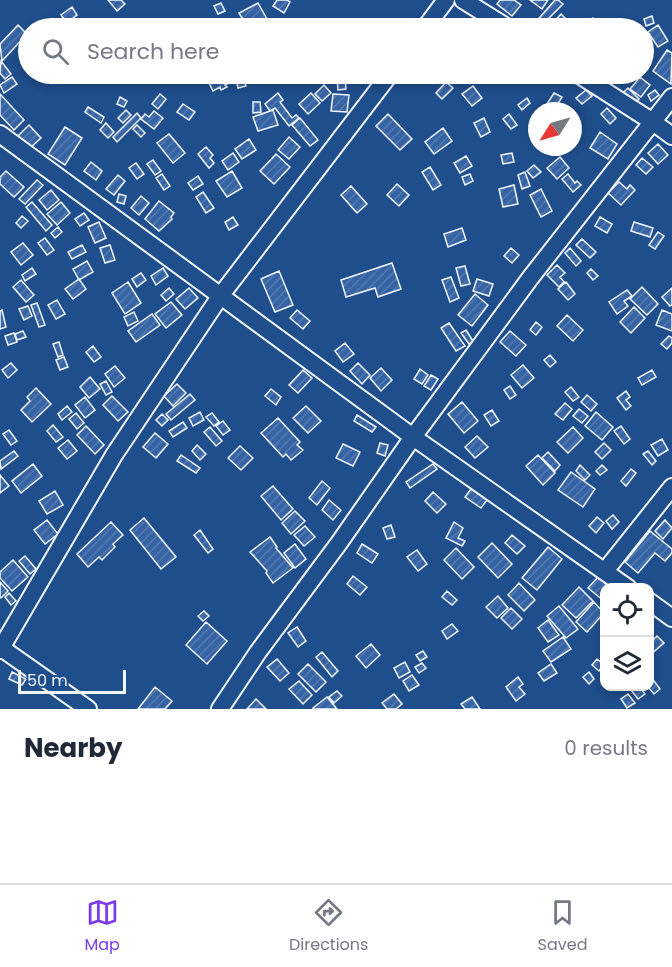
<!DOCTYPE html>
<style>
:root{--surface:#fff;--page:#f2f2f3;--text:#1f2937;--muted:#747a83;--line:#e0e1e3;--accent:#7c3aed}
body{margin:0;font-family:Poppins,sans-serif;background:var(--page);color:var(--text)}
.controls{position:absolute;right:18px;bottom:18px;display:grid;overflow:hidden;border-radius:12px;box-shadow:0 3px 9px #0003}
.controls button{width:54px;height:54px;display:grid;place-items:center;padding:0;border:0;border-bottom:2px solid var(--line);background:var(--surface);color:var(--text);font:30px sans-serif}
.compass{position:absolute;left:528px;top:102px;width:54px;height:54px;border-radius:50%;background:var(--surface);box-shadow:0 3px 9px #0003;rotate:233deg}
.scale{position:absolute;left:18px;bottom:15px;width:108px;box-sizing:border-box;padding-left:6px;border:3px solid #f2f6ff;border-top:0;font-size:16px;line-height:21px;white-space:nowrap;color:#f2f6ff;-webkit-text-stroke:4px #1f4e8c;paint-order:stroke}
.list{margin:0;padding:0;list-style:none}
h2{display:flex;justify-content:space-between;align-items:center;height:78px;margin:0;padding:0 24px;font-size:26px}
h2 small{font-size:20px;font-weight:400;color:var(--muted)}
.icon{flex:none;width:33px;height:33px;fill:none;stroke:currentColor;stroke-width:2;stroke-linecap:round;stroke-linejoin:round}
.map{position:relative;flex:none;width:672px;height:709px;overflow:hidden}
.search{position:absolute;background:var(--surface);box-shadow:0 3px 9px #0003;left:18px;right:18px;top:18px;height:66px;display:flex;align-items:center;gap:15px;box-sizing:border-box;padding:0 21px;border-radius:33px;color:var(--muted);font-size:22px}
.sheet{height:174px;background:var(--surface)}
nav{display:flex;justify-content:space-around;align-items:center;box-sizing:border-box;height:84px;border-top:2px solid var(--line);background:var(--surface);font-size:16px;color:var(--muted)}
nav a{display:grid;justify-items:center;gap:3px}
nav .on{color:var(--accent)}
.map>svg:first-child{display:block}
</style>
<div class="map">
<svg width="672" height="709" viewBox="0 0 672 709">
<defs>
<pattern id="building-hatch" width="6" height="6" patternUnits="userSpaceOnUse" patternTransform="scale(1.5)"><rect width="6" height="6" fill="#3563a3"/><path d="M-1 1l2-2M0 6l6-6M5 7l2-2" fill="none" stroke="#537ab1"/></pattern>
</defs>
<rect width="100%" height="100%" fill="#1f4e8c"/>
<path fill="url(#building-hatch)" stroke="#f2f6ff" stroke-width="1.5" d="M108,0H121L125,4L117,11Z
M277,0H287L290,2L284,13L273,6Z
M500,0H514L521,5L512,16L497,4Z
M530,0H548L542,9Z
M555,0H558L563,4L539,28L534,24Z
M221,3L225,11L218,14L214,6Z
M258,3L272,28H248L239,13Z
M72,7L77,15L67,23L61,15Z
M561,14L569,22L563,28H548Z
M652,16L654,23L646,26L644,19Z
M593,18L597,25L591,28H586L583,24Z
M208,20L212,25L208,28H202L200,26Z
M18,25L27,34L2,61L0,44Z
M658,25L668,41L658,47L648,32Z
M667,50L672,53L671,84L653,71Z
M1,61L11,74L5,79L0,73Z
M67,74H85L73,82Z
M175,74H191L179,80Z
M218,74H230L233,81L225,85L227,87L221,90L220,87L213,91L207,79Z
M235,74H243L246,86L238,88Z
M12,77L17,84L4,93L0,85Z
M345,77L346,89L338,90L337,78Z
M640,77L650,85L641,97L630,89Z
M446,82L453,88L442,99L436,93Z
M324,85L331,93L322,101L315,94Z
M473,86L482,98L472,106L462,94Z
M628,88L639,99L634,104L623,93Z
M586,90L592,96L582,104L576,98Z
M655,90L659,95L651,101L648,95Z
M278,93L283,100L280,102L292,118L296,115L299,118L289,126L275,108L270,111L265,104Z
M311,93L320,103L308,114L299,104Z
M554,93L562,97L555,109L547,104Z
M0,94L24,120L14,130L0,115Z
M160,94L166,99L158,109L152,104Z
M333,94L349,95L347,112L331,111Z
M120,97L127,101L124,107L117,104Z
M527,98L530,103L522,110L518,105Z
M253,102H260L261,112L253,113Z
M183,104L195,112L189,120L177,112Z
M88,107L104,117L101,123L85,112Z
M607,108L616,118L610,124L601,114Z
M126,110L131,115L123,123L118,118Z
M273,110L278,125L258,131L253,117Z
M154,111L163,118L154,129L141,119L145,114L149,117Z
M137,113L141,118L117,142L113,137Z
M388,114L412,139L400,150L376,126Z
M509,114L517,125L511,129L503,119Z
M300,118L318,140L310,146L292,125Z
M484,118L490,132L481,137L474,123Z
M106,123L114,132L108,138L100,130Z
M29,125L41,138L30,148L18,136Z
M137,125L145,133L141,137L133,129Z
M65,127L82,138L65,165L48,154Z
M443,128L452,141L434,154L425,142Z
M600,132L617,144L608,159L590,148Z
M169,134L185,153L173,163L157,143Z
M289,137L300,147L289,159L278,150Z
M249,139L256,150L242,159L235,149Z
M658,144L668,155L658,164L648,153Z
M206,147L213,155L210,158L214,163L209,168L198,154Z
M233,153L239,162L228,170L222,161Z
M512,153L514,162L503,164L501,155Z
M276,154L290,167L274,184L260,171Z
M466,156L472,166L460,173L454,163Z
M560,157L569,168L557,179L547,168Z
M642,158L653,167L646,174L636,165Z
M153,160L161,171L155,175L147,164Z
M91,162L102,171L96,180L84,171Z
M136,163L144,174L137,179L129,168Z
M534,165L541,172L533,178L527,171Z
M430,167L441,185L433,190L422,172Z
M6,171L24,187L14,197L0,184V177Z
M232,171L242,188L227,197L216,181Z
M525,172L530,186L522,189L518,175Z
M162,174L170,186L164,190L156,178Z
M470,174L473,181L465,185L462,177Z
M568,174L575,183L577,181L581,185L573,192L562,179Z
M118,175L125,181L114,195L106,189Z
M198,176L203,184L193,190L188,183Z
M37,180L43,185L25,204L19,199Z
M619,182L627,189L630,185L635,190L621,205L608,193Z
M397,184L409,195L399,206L387,195Z
M514,185L518,204L503,207L499,189Z
M351,186L367,204L357,213L341,195Z
M541,189L552,211L541,217L530,195Z
M51,190L59,200L47,210L39,200Z
M203,192L214,208L206,213L196,197Z
M119,194L126,196L124,204L117,202Z
M141,196L149,203L139,215L131,208Z
M159,201L174,213L171,217L172,219L159,231L145,219Z
M32,202L52,225L46,231L26,207Z
M61,202L70,213L57,225L47,214Z
M84,213L89,220L80,226L75,219Z
M22,216L28,221L21,228L16,223Z
M233,217L238,225L229,230L225,222Z
M600,217L612,224L607,233L595,226Z
M99,222L106,238L95,243L88,227Z
M634,222L653,228L650,237L631,231Z
M58,227L62,232L55,238L51,233Z
M462,228L466,240L448,247L444,234Z
M658,232L664,236L655,249L649,245Z
M45,238L54,250L47,255L38,243Z
M582,239L596,252L590,258L576,245Z
M23,243L33,255L21,265L11,252Z
M82,245L86,252L72,259L68,252Z
M110,245L115,260L105,263L100,248Z
M511,248L519,255L512,263L504,256Z
M570,248L581,261L576,266L565,253Z
M87,261L93,272L79,280L73,269Z
M392,263L401,289L378,297L375,288L346,297L341,280Z
M557,265L565,273L560,277L564,282L559,287L547,275Z
M465,266L470,284L461,286L456,268Z
M32,268L36,274L25,281L22,275Z
M163,268L168,276L156,285L151,276Z
M591,269L598,276L593,280L587,273Z
M279,271L293,305L275,312L261,279Z
M141,273L146,280L137,287L132,279Z
M451,277L459,298L450,302L442,280Z
M79,279L86,289L73,299L65,289Z
M477,279L493,284L489,296L473,291Z
M21,280L34,295L26,302L13,287Z
M128,282L141,303L125,314L112,293Z
M566,282L575,294L568,300L558,289Z
M642,287L658,304L647,315L630,299Z
M169,288L174,294L166,301L161,295Z
M189,288L198,298L185,309L176,299Z
M672,288V305L670,306L662,297Z
M627,290L632,296L624,301L628,306L617,314L609,302Z
M475,294L488,305L472,326L458,315Z
M57,300L65,314L56,319L48,305Z
M171,302L182,315L166,328L155,314Z
M37,303L45,325L39,327L31,305Z
M28,306L32,316L24,320L19,309Z
M634,307L645,318L631,333L620,322Z
M2,310L6,327L0,329V311Z
M297,310L310,321L303,329L290,318Z
M662,310L672,314V331L656,325Z
M134,312L138,321L128,326L124,317Z
M152,314L160,325L136,342L128,331Z
M567,315L583,330L573,341L557,326Z
M536,322L542,327L536,335L530,330Z
M449,323L465,346L456,351L441,328Z
M466,330L473,341L469,344L461,333Z
M23,331L26,337L17,340L15,334Z
M510,331L526,345L516,356L500,342Z
M14,333L17,342L8,345L5,336Z
M669,336L672,338V343L667,349L661,344Z
M59,342L63,355L58,357L53,344Z
M345,343L354,354L343,362L335,351Z
M93,346L101,357L94,362L86,352Z
M550,355L556,362L550,367L544,360Z
M64,357L68,367L60,370L56,360Z
M11,363L17,370L8,378L2,370Z
M358,363L370,375L362,384L350,371Z
M523,365L534,378L522,388L511,375Z
M115,366L125,378L114,387L105,374Z
M381,368L392,380L381,391L370,378Z
M420,369L428,375L422,384L414,379Z
M303,370L312,378L298,393L289,385Z
M652,370L656,377L642,385L638,378Z
M431,375L438,379L431,390L424,386Z
M90,377L100,389L89,398L80,387Z
M106,381L112,392L106,395L100,384Z
M177,384L186,393L173,406L164,396Z
M510,386L516,395L510,399L504,390Z
M571,387L579,397L573,401L565,392Z
M36,388L51,404L32,422L21,410L30,401L27,397Z
M271,389L281,397L276,405L265,396Z
M626,391L630,397L626,400L631,406L626,410L617,398Z
M190,394L195,400L171,420L166,414Z
M587,395L597,404L591,411L581,402Z
M112,396L128,412L118,421L103,405Z
M85,397L95,410L85,418L75,405Z
M462,402L478,421L464,433L448,414Z
M565,403L572,409L563,420L555,414Z
M67,406L72,412L62,420L58,414Z
M306,406L321,421L308,433L293,418Z
M579,409L588,416L582,423L573,416Z
M492,410L499,421L491,426L484,415Z
M200,412L204,420L193,426L189,418Z
M596,412L613,427L602,440L585,426Z
M76,413L84,423L77,429L69,419Z
M212,413L219,422L214,426L206,417Z
M162,414L168,420L162,426L156,420Z
M357,415L376,427L372,432L354,421Z
M278,418L300,442L297,445L303,450L291,460L286,454L283,457L261,433Z
M223,421L230,430L223,435L216,426Z
M183,422L187,428L173,437L169,431Z
M53,425L63,437L56,442L47,431Z
M86,426L104,445L95,454L77,435Z
M621,426L630,439L624,444L614,431Z
M210,427L222,441L216,446L204,432Z
M573,427L583,438L568,453L557,442Z
M9,430L17,441L11,445L3,434Z
M155,433L168,444L156,458L143,447Z
M477,436L488,447L475,458L465,447Z
M662,439L668,450L658,456L651,445Z
M68,440L77,451L67,459L58,448Z
M380,443L388,445L385,456L377,453Z
M604,443L611,450L602,459L595,452Z
M343,444L360,452L353,466L336,458Z
M197,445L206,454L200,460L192,451Z
M240,446L253,458L241,470L228,458Z
M14,451L18,456L1,469L0,461Z
M648,451L656,461L652,465L643,454Z
M548,452L560,465L555,471L542,458Z
M181,455L200,468L196,473L177,461Z
M538,455L555,473L543,485L526,466Z
M33,464L42,476L21,493L12,481Z
M433,464L437,469L410,488L406,482Z
M580,465L590,475L585,480L576,471Z
M602,465L607,470L600,475L596,471Z
M631,469L636,473L626,486L621,481Z
M571,472L595,489L583,507L558,490Z
M0,475L9,486L0,493Z
M322,481L330,488L317,505L309,498Z
M273,486L293,509L281,520L261,496Z
M471,489L487,500L481,508L465,497Z
M55,491L63,505L47,514L39,501Z
M433,492L446,504L437,513L425,501Z
M329,500L341,510L333,520L322,510Z
M295,511L305,521L291,534L282,523Z
M613,515L619,522L612,529L606,521Z
M597,517L604,523L596,533L589,526Z
M144,518L176,557L161,569L130,530Z
M47,520L58,534L45,544L34,530Z
M665,520L672,528L663,539L655,531Z
M111,522L123,535L113,544L115,547L102,560L99,557L88,567L77,554Z
M454,522L463,528L458,538L465,541L462,546L446,538Z
M391,525L395,537L387,539L383,528Z
M305,526L315,537L304,546L294,535Z
M200,530L213,549L208,553L194,535Z
M650,531L672,549V553L665,561L655,553L638,573L625,562Z
M512,535L525,546L517,554L505,543Z
M270,537L277,547L276,548L293,568L273,583L266,573L267,571L250,552Z
M492,543L512,564L498,578L478,557Z
M295,544L306,559L295,568L284,553Z
M362,544L378,554L372,563L357,553Z
M548,547L562,559L537,590L522,578Z
M456,548L474,567L462,579L444,560Z
M417,550L427,564L418,571L407,557Z
M25,556L36,569L30,574L19,561Z
M13,560L28,577L12,591L0,578V572Z
M353,576L367,587L360,595L347,584Z
M598,577L610,588H604V601L588,588Z
M0,582L8,591L1,598L0,597Z
M519,583L535,600L524,611L508,595Z
M579,587L593,601L576,618L562,605Z
M447,591L457,600L452,605L442,597Z
M9,593L16,601L11,605L5,597Z
M498,596L508,608L497,618L486,607Z
M594,602L604,613L587,632L576,622Z
M559,606L578,629L566,638L547,616Z
M511,608L522,619L512,629L501,618Z
M204,611L209,616L203,621L198,616Z
M548,620L559,635L548,642L538,628Z
M206,622L227,641L207,664L186,645Z
M452,624L458,631L447,639L442,631Z
M297,627L306,641L298,647L288,633Z
M657,636L664,643L650,655V643Z
M563,637L571,649L551,662L543,651Z
M371,644L380,655L366,668L356,656Z
M423,651L427,657L420,661L416,655Z
M322,652L338,671L332,677L316,657Z
M277,659L289,673L280,681L267,667Z
M597,659L604,665L599,671L592,665Z
M405,662L410,672L399,678L394,668Z
M422,663L426,668L419,673L415,667Z
M308,664L326,682L316,692L298,674Z
M551,664L557,673L544,681L538,673Z
M12,672L26,679L22,685L9,679Z
M589,672L594,679L589,684L583,677Z
M412,675L419,685L409,691L403,681Z
M518,677L523,684L519,687L525,694L516,701L506,687Z
M299,681L312,695L303,704L289,689Z
M654,681L660,689L654,694L647,686Z
M628,686H639L645,694L638,699Z
M155,687L172,701L165,709H138Z
M337,691L342,696L334,703L329,697Z
M394,694L402,704L396,709H387L382,703Z
M628,694L635,703L627,708L621,699Z
M327,697L337,709H314L313,708Z
M472,697L480,709H465L461,704Z
M256,699L266,709H247Z"/>
<g fill="none" stroke-linecap="round" stroke-linejoin="round">
<g stroke="#f2f6ff" stroke-width="20">
<path id="minor" d="M463,0L508,28
M425,28L446,0
M578,74L653,122L672,136
M0,134L413,437L628,588
M605,571L672,487
M650,602L672,618
M0,647L88,709
M0,650L114,455L221,295L390,74
M220,709L258,652L339,543L413,437L531,277L672,97"/>
</g>
<use href="#minor" stroke="#1f4e8c" stroke-width="16"/>
</g>
</svg>
<div class="controls">
<button><svg class="icon" aria-label="locate" viewBox="0 0 24 24"><circle cx="12" cy="12" r="6"/><path d="M12 2v4M12 18v4M2 12h4M18 12h4"/></svg></button>
<button><svg class="icon" aria-label="layers" viewBox="0 0 24 24"><path d="M12 4l9 5-9 5-9-5zM3 14l9 5 9-5"/></svg></button>
</div>
<svg class="compass" viewBox="-18 -18 36 36"><path d="M0-13l5 13h-10z" fill="#e53935"/><path d="M0 13l5-13h-10z" fill="#747a83"/></svg>
<div class="scale">50 m</div>
<div class="search"><svg class="icon" aria-label="search" viewBox="0 0 24 24"><circle cx="10" cy="10" r="6"/><path d="M15 15l6 6"/></svg>Search here</div>
</div>
<section class="sheet">
<h2>Nearby<small>0 results</small></h2>
<ul class="list">
</ul>
</section>
<nav>
<a class="on"><svg class="icon" aria-label="map" viewBox="0 0 24 24"><path d="M3 6l6-2 6 2 6-2v14l-6 2-6-2-6 2zM9 4v14M15 6v14"/></svg>Map</a>
<a><svg class="icon" aria-label="directions" viewBox="0 0 24 24"><path d="M12 3l9 9-9 9-9-9zM9 14v-3h6M13 9l2 2-2 2"/></svg>Directions</a>
<a><svg class="icon" aria-label="saved" viewBox="0 0 24 24"><path d="M7 4h10v16l-5-4-5 4z"/></svg>Saved</a>
</nav>
